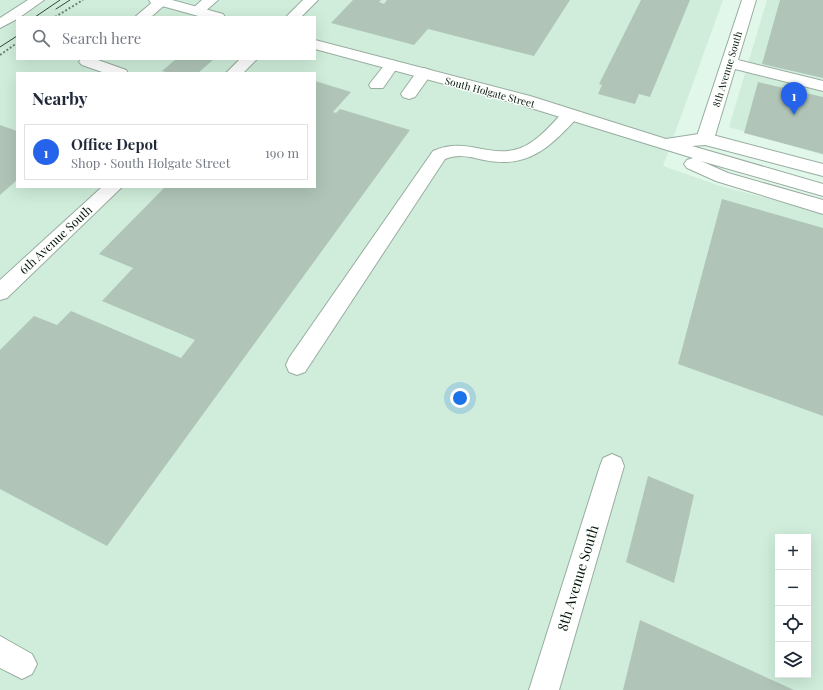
<!DOCTYPE html>
<meta charset="utf-8">
<style>
:root{--surface:#fff;--page:#f6f6f7;--text:#1f2937;--muted:#747a83;--line:#e0e1e3;--accent:#2563eb}
body{margin:0;font-family:"Playfair Display",serif;background:var(--page);color:var(--text)}
.controls{position:absolute;right:12px;bottom:12px;display:grid;overflow:hidden;border-radius:0px;box-shadow:0 4px 16px #0002}
.controls button{width:36px;height:36px;display:grid;place-items:center;padding:0;border:0;border-bottom:1px solid var(--line);background:var(--surface);color:var(--text);font:20px sans-serif}
.you{position:absolute;left:460px;top:398px;width:14px;height:14px;margin:-10px;border:3px solid #fff;border-radius:50%;background:#1a73e8;box-shadow:0 0 0 6px #1a73e833}
.badge{display:grid;place-items:center;width:26px;height:26px;border-radius:50%;background:var(--accent);color:#fff;font-size:13px;font-weight:700}
.pin{position:absolute;translate:-50% -33px;filter:drop-shadow(0 1px 2px #0008)}
.pin::after{content:'';position:absolute;top:21px;width:14px;height:12px;background:inherit;clip-path:polygon(0 0,100% 0,50% 100%)}
.list{margin:0;padding:0;list-style:none}
h2{display:flex;justify-content:space-between;align-items:center;height:52px;margin:0;padding:0 16px;font-size:17px}
h2 small{font-size:13px;font-weight:400;color:var(--muted)}
.list li{display:grid;grid-template-columns:26px 1fr auto;gap:12px;align-items:center;box-sizing:border-box;height:56px;margin:0 8px 8px;padding:0 8px;border:1px solid var(--line);border-radius:0px}
.list b{display:block;font-size:15px;white-space:nowrap}
.list p{margin:0;font-size:13px;white-space:nowrap;color:var(--muted)}
.list em{font-size:13px;font-style:normal;color:var(--muted)}
.icon{flex:none;width:22px;height:22px;fill:none;stroke:currentColor;stroke-width:2;stroke-linecap:round;stroke-linejoin:round}
.map{position:relative;flex:none;width:823px;height:690px;overflow:hidden}
.search{position:absolute;background:var(--surface);box-shadow:0 4px 16px #0002;left:16px;top:16px;width:300px;height:44px;display:flex;align-items:center;gap:10px;box-sizing:border-box;padding:0 14px;border-radius:0px;color:var(--muted);font-size:15px}
.panel{position:absolute;background:var(--surface);box-shadow:0 4px 16px #0002;left:16px;top:72px;width:300px;height:116px;border-radius:0px}
.map>svg:first-child{display:block}
</style>
<div class="map">
<svg width="823" height="690" viewBox="0 0 823 690">
<rect width="100%" height="100%" fill="#e0f7e9"/>
<path fill="#cfedda" fill-rule="evenodd" d="M0,0H723L663,166L720,186L823,213V690H0ZM17,17H315V59H17ZM17,73H315V187H17ZM778,537H808V675H778Z
M767,0H823V155L729,127Z"/>
<path fill="#b0c5b8" d="M353,0H381L379,2L384,4L387,0H570L534,56L428,29L414,45L331,23Z
M641,0H690L650,97L639,94L635,104L598,94L602,85L599,84Z
M780,0H823V78L762,64Z
M176,59H214L198,73H169L162,71Z
M315,81L351,92L333,112L336,113L340,109L410,130L107,546L0,489V350L34,316L57,325L71,311L181,358L195,340L102,301L133,268L99,254L165,187H315Z
M758,82L823,97V154L744,133Z
M0,125L17,131V180L0,195Z
M722,199L823,228V416L678,364Z
M648,476L694,495L674,583L626,562Z
M640,620L794,690H623Z"/>
<g fill="none" stroke-linecap="round" stroke-linejoin="round">
<g stroke="#98ada0" stroke-width="2">
<path id="minor" d="M28,0H44L20,17H17V19L0,28V18Z
M155,0H167L168,2L151,17H135Z
M202,0H218L202,14H192L190,11Z
M303,0H318L301,17H286Z
M742,0H756L738,60L823,81V91L735,69L714,139L711,143L705,145L699,143L696,139Z
M81,59H99L98,60L126,70L128,73H105L82,65L79,62Z
M240,59H257L243,73H226Z
M392,60L397,62L400,65L397,68L383,88H371L369,85L371,82L387,62Z
M424,68L430,70L432,73L415,97L409,99L403,97L401,94L403,91L418,70Z
M570,110L576,111L578,115L576,119C549,148 527,169 484,160C471,157 458,153 445,159L305,372L297,375L289,372L286,365L289,358L433,151C465,137 484,156 514,150C534,146 551,125 564,111Z
M102,187H122L7,298L0,300V280Z
M612,454L621,458L624,466L559,690H529L600,466L603,458Z
M0,636L32,654L37,664L32,674L22,679L0,668Z"/>
</g>
<g stroke="#98ada0" stroke-width="2">
<path id="major" d="M149,0H172L223,14L225,17H202L151,3Z
M315,40L530,96L666,139L705,133L823,164V176L705,145L692,146L823,184V196L701,161L728,173L823,200V214L716,181L687,168L684,164L687,160L693,158L518,104L315,49Z"/>
</g>
<path stroke="#718177" stroke-width="2" stroke-dasharray="2 2" stroke-linecap="butt" d="M55,17L83,0
M0,55L17,43"/>
<use href="#minor" fill="#fff" fill-rule="evenodd"/>
<use href="#major" fill="#fff" fill-rule="evenodd"/>
<path stroke="#37423b" stroke-width="1" d="M56,9L70,0
M35,17L60,0
M0,47L17,36"/>
</g>
<g text-anchor="middle" stroke-width="3" stroke-linejoin="round" paint-order="stroke">
<g font-size="10" fill="#09110c" stroke="#fbfffc">
<text transform="translate(727 69) rotate(-73)" y="4">8th Avenue South</text>
<text transform="translate(490 92) rotate(15)" y="4">South Holgate Street</text>
</g>
<g font-size="12" fill="#09110c" stroke="#fbfffc">
<text transform="translate(56 240) rotate(-43)" y="4">6th Avenue South</text>
</g>
<g font-size="14" fill="#09110c" stroke="#fbfffc">
<text transform="translate(578 578) rotate(-73)" y="5">8th Avenue South</text>
</g>
</g>
</svg>
<div class="controls">
<button>+</button>
<button>−</button>
<button><svg class="icon" aria-label="locate" viewBox="0 0 24 24"><circle cx="12" cy="12" r="6"/><path d="M12 2v4M12 18v4M2 12h4M18 12h4"/></svg></button>
<button><svg class="icon" aria-label="layers" viewBox="0 0 24 24"><path d="M12 4l9 5-9 5-9-5zM3 14l9 5 9-5"/></svg></button>
</div>
<div class="you"></div>
<div class="pin badge" style="left:794px;top:115px">1</div>
<div class="search"><svg class="icon" aria-label="search" viewBox="0 0 24 24"><circle cx="10" cy="10" r="6"/><path d="M15 15l6 6"/></svg>Search here</div>
<section class="panel">
<h2>Nearby<small></small></h2>
<ul class="list">
<li><span class="badge">1</span><div><b>Office Depot</b><p>Shop · South Holgate Street</p></div><em>190 m</em></li>
</ul>
</section>
</div>
